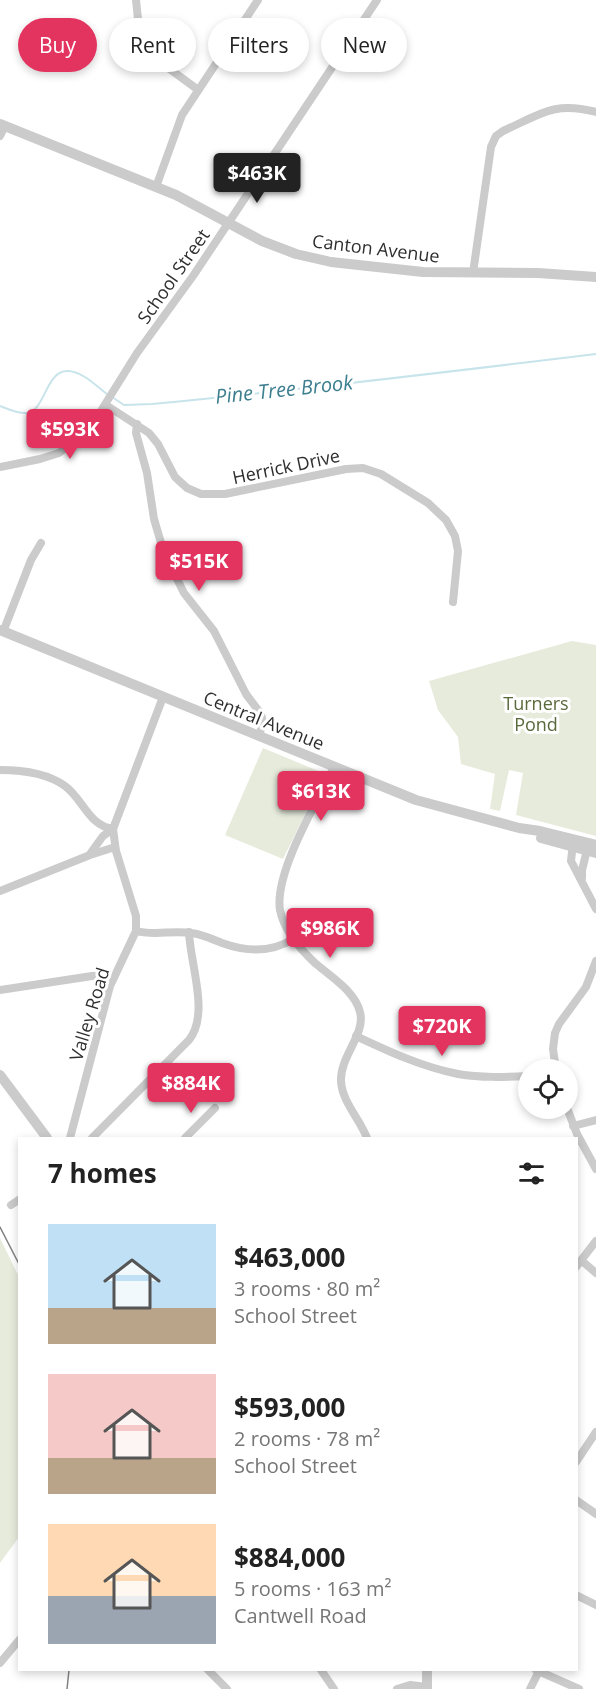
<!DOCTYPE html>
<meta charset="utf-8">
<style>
:root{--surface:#fff;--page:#f2f2f2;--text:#222;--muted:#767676;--accent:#e3335f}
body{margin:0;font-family:"Open Sans",sans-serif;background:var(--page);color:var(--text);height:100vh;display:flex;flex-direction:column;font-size:22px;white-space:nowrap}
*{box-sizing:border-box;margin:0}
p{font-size:20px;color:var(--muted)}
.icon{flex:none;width:33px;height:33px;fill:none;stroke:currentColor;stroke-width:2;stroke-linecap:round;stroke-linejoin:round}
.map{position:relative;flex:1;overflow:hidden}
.side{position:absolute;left:18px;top:1137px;width:560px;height:534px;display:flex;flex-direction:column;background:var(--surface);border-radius:0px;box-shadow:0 3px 9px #0003}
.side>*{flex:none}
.banner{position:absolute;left:18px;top:18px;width:561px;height:54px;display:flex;gap:12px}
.fabs{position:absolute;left:518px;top:1059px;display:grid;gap:12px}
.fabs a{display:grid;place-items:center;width:60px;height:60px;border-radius:50%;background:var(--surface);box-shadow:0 3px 9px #0003;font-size:30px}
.price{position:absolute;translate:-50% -51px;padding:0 14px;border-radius:6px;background:var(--accent);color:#fff;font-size:20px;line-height:39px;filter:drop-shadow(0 2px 3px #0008)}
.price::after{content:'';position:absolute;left:50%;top:36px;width:18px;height:14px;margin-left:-9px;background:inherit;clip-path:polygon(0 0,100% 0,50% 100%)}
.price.selected{background:#222;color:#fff}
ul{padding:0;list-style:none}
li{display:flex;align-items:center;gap:18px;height:150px;padding:0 30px}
li span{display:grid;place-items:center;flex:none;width:168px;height:120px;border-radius:0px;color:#555}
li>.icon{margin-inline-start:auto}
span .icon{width:72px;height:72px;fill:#fffc;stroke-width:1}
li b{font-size:26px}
h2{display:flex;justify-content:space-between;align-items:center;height:72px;padding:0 30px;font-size:26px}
.tag{padding:0 21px;border-radius:27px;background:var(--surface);box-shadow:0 3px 9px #0003;font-size:21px;line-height:54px}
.tag.selected{background:var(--accent);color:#fff}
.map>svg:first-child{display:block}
.green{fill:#e7ebdc}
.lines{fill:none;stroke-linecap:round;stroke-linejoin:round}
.stream{stroke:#c8e4eb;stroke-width:2}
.minor{stroke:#cbcbcb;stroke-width:8}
.tertiary{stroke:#cbcbcb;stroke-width:10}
.tram{stroke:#838383;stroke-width:1.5}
.labels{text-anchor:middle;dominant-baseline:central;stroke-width:6;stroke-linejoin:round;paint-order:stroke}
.street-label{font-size:18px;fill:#2e2e2e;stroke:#fff}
.park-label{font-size:18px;fill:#59693c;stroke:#fff}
.water-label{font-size:20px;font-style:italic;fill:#3d7e8f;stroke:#fff}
</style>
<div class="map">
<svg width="596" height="1689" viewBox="0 0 596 1689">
<rect width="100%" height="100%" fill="#fff"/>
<g class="green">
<polygon points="572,641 596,645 596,836 516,815 523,773 509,770 500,811 490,809 495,774 461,764 458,737 438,710 429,681"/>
<polygon points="263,748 323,773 315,794 283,859 225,835"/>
<polygon points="0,1238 19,1277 19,1537 0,1563"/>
</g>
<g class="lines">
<g class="stream">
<path d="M112,397l12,8 28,-1c148,-14 296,-32 444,-50"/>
<path d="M0,406c8,3 18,8 27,7 23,-4 17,-60 58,-36 8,5 15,12 22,17"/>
</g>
<g class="minor">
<polyline points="136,0 140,38 145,51 197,89"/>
<polyline points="0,136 5,126"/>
<polyline points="156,187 182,115 258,0"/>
<path d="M473,273l18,-126 5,-11 7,-5c38,-17 51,-30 93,-19"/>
<polyline points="106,405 149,433 158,444 175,477 187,488 201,494 225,494 346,469 363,468 381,474 428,503 446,520 455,536 458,551 453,602"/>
<polyline points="137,424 136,433 147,473 154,519 164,553 184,593 214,631 246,694 261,714 263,722 259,736"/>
<polyline points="0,467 40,459 59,453 74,441 99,414 137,353 193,276 377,0"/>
<polyline points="3,632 31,560 41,543"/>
<path d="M334,767c-17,35 -60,106 -54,143 4,21 20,39 35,53 15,13 40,28 45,49 6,22 -20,44 -19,69 1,21 19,38 26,57"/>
<path d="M0,770c21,0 47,3 65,16 18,13 24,40 48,43"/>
<polyline points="573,843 571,861 596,909"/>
<polyline points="90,854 103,836 113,829"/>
<polyline points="582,878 582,870 588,846"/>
<polyline points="0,891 90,855 115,847"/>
<path d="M136,931c18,5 37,-1 55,2 11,1 21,6 31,10 25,9 49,10 71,-4"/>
<polyline points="0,990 92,976 99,976 112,981"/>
<path d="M356,1036c32,15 66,31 102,38 23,4 47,3 70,2"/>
<polyline points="556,1070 553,1049 555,1033 559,1024 586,987 596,961"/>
<polyline points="567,1108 577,1134 596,1169"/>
<polyline points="573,1126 596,1120"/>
<polyline points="70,1138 110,986 136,931 136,916 116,851 113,829 163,697"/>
<path d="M92,1138l97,-98c21,-26 1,-76 0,-108"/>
<polyline points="185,1138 215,1108"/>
<polyline points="11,1205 20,1199"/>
<polyline points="582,1261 596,1273"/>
<polyline points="576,1267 596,1241"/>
<polyline points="576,1462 596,1432"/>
<polyline points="576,1500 596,1514"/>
<polyline points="576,1595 596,1605"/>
<polyline points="0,1663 20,1639"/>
<polyline points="208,1670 227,1689"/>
<polyline points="321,1670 334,1689"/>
<polyline points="536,1670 579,1689"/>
<polyline points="397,1689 410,1685 427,1687"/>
<polyline points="530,1689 539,1671"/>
</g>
<g class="tertiary">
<polyline points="0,124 176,195 262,241 296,254 331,262 423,272 538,273 596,277"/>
<polyline points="0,630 416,800 519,828 540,831 596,845"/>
<polyline points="541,838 596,853"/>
<polyline points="0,1075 47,1138"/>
<polyline points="427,1689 427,1670"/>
</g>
<g class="tram">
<polyline points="0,1227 20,1266"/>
<polyline points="67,1689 69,1670"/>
</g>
</g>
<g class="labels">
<g class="street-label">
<text transform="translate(376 248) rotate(7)">Canton Avenue</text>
<text transform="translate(173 276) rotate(-55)">School Street</text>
<text transform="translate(286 466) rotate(-12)">Herrick Drive</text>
<text transform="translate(264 720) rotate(22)">Central Avenue</text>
<text transform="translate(89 1014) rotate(-73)">Valley Road</text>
</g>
<g class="park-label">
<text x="536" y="703">Turners<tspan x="536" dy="21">Pond</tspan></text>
</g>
<g class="water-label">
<text transform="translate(284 389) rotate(-6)">Pine Tree Brook</text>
</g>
</g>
</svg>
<div class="fabs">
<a><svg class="icon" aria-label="locate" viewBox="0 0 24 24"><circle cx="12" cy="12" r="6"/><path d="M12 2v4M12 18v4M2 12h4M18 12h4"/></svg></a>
</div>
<b class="price selected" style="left:257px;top:204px">$463K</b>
<b class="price" style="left:70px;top:460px">$593K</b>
<b class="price" style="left:199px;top:592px">$515K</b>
<b class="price" style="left:321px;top:822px">$613K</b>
<b class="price" style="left:330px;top:959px">$986K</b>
<b class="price" style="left:442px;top:1057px">$720K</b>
<b class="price" style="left:191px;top:1114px">$884K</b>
<div class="banner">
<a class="tag selected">Buy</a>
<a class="tag">Rent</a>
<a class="tag">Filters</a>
<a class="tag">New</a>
</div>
<section class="side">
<h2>7 homes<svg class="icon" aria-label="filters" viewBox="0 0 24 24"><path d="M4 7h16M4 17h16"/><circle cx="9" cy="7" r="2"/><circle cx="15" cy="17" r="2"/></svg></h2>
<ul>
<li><span style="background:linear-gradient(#bfe0f5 70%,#b9a48a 0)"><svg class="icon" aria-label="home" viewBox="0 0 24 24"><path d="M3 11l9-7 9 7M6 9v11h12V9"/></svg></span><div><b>$463,000</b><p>3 rooms · 80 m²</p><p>School Street</p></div></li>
<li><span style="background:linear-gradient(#f6c9c9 70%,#b9a48a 0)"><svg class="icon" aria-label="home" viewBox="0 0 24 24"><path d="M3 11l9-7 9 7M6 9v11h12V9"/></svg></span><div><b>$593,000</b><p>2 rooms · 78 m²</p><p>School Street</p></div></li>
<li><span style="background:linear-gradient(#ffd9b3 60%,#9aa5b1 0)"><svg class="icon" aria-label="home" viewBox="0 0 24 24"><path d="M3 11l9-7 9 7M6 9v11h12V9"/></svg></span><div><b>$884,000</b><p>5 rooms · 163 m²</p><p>Cantwell Road</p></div></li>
</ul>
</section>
</div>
